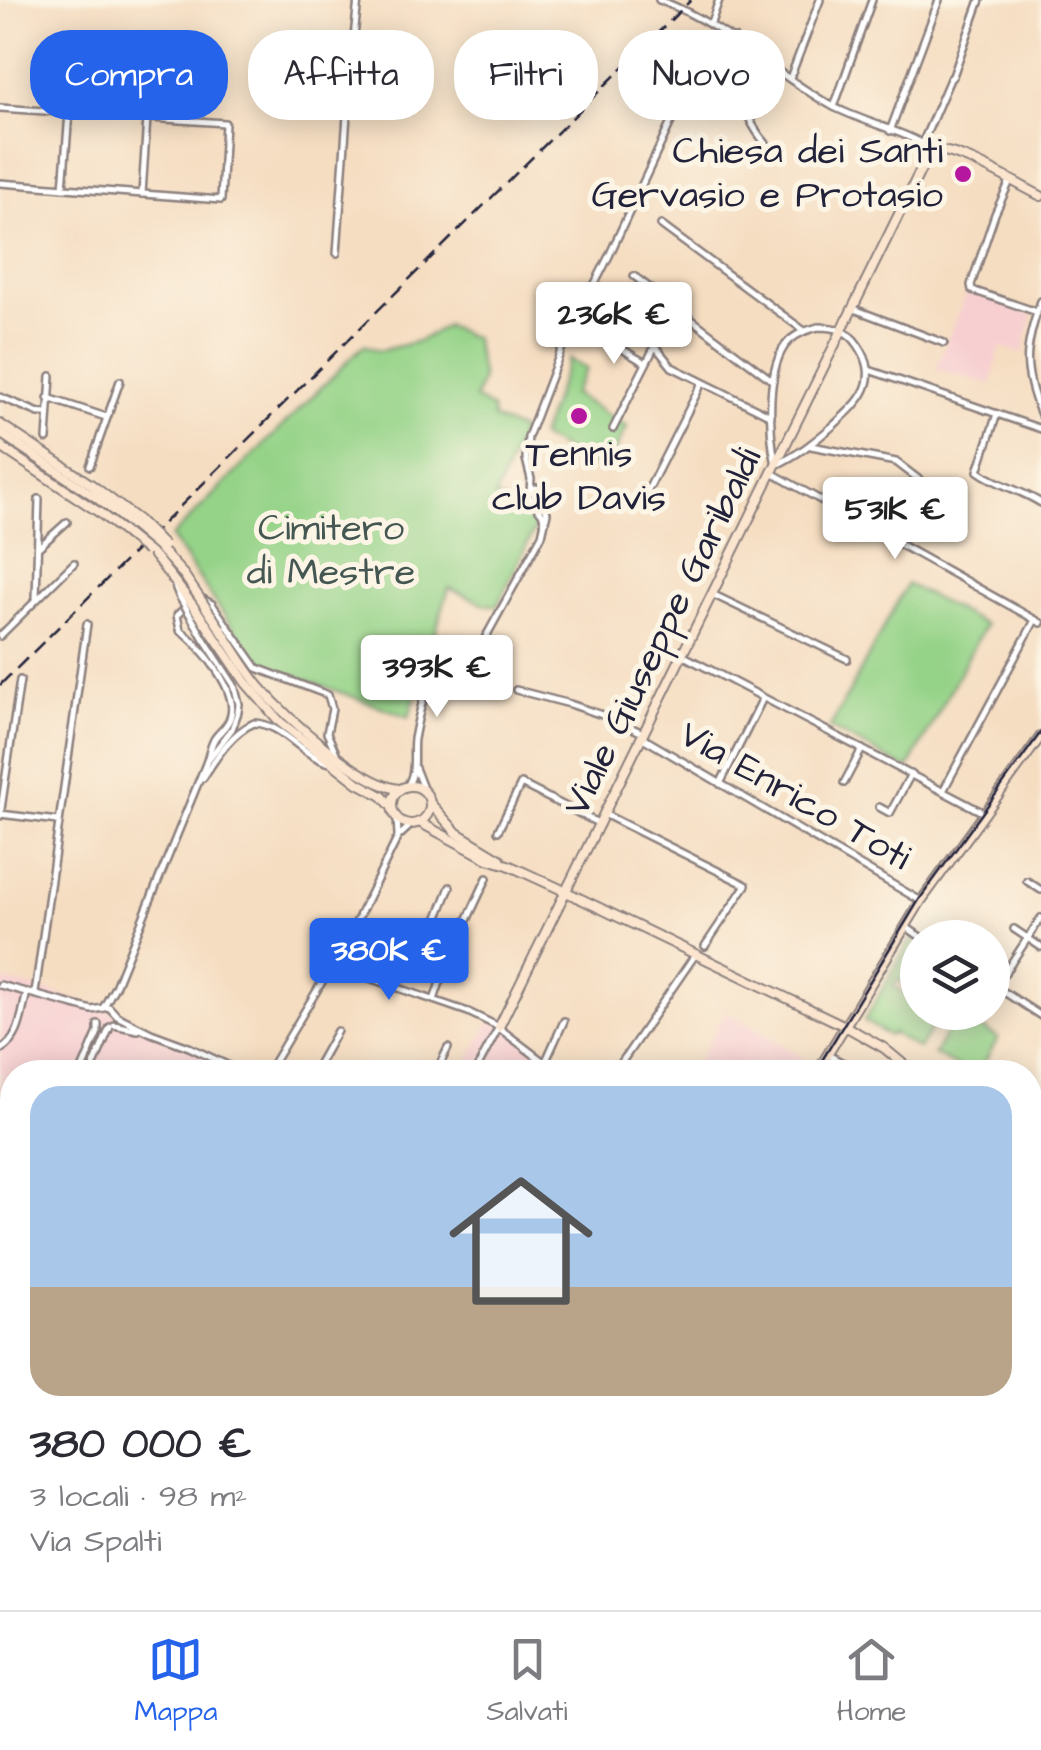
<!DOCTYPE html>
<html lang="it">
<meta charset="utf-8">
<style>
:root{--surface:#fff;--page:#f2f2f3;--text:#2b2b33;--muted:#7c7c81;--line:#e1e1e2;--accent:#2563eb}
body{margin:0;font-family:"Architects Daughter",sans-serif;background:var(--page);color:var(--text);height:100vh;display:flex;flex-direction:column;font-size:38px;white-space:nowrap}
*{box-sizing:border-box;margin:0}
p{font-size:32px;color:var(--muted)}
.icon{flex:none;width:55px;height:55px;fill:none;stroke:currentColor;stroke-width:2;stroke-linecap:round;stroke-linejoin:round}
.map{position:relative;flex:1;overflow:hidden}
.sheet{position:absolute;left:0px;top:1060px;width:1042px;height:550px;display:flex;flex-direction:column;background:var(--surface);border-radius:40px 40px 0 0;box-shadow:0 5px 25px #0003}
.sheet>*{flex:none}
.banner{position:absolute;left:30px;top:30px;width:982px;height:90px;display:flex;gap:20px}
.buttons{position:absolute;left:900px;top:920px;display:grid;gap:20px}
.buttons a{display:grid;place-items:center;width:110px;height:110px;border-radius:50%;background:var(--surface);box-shadow:0 5px 25px #0003;font-size:50px}
.price{position:absolute;translate:-50% -85px;padding:0 22px;border-radius:10px;background:#fff;color:#222;font-size:32px;line-height:65px;filter:drop-shadow(0 2px 5px #0008)}
.price::after{content:'';position:absolute;left:50%;top:60px;width:30px;height:22px;margin-left:-15px;background:inherit;clip-path:polygon(0 0,100% 0,50% 100%)}
.price.on{background:var(--accent);color:#fff}
ul{padding:0;list-style:none}
li{display:grid;align-content:center;gap:20px;height:530px;padding:0 30px}
li+li{border-top:2px solid var(--line)}
li span{display:grid;place-items:center;height:310px;border-radius:30px;color:#555}
li>.icon{margin-inline-start:auto}
span .icon{width:180px;height:180px;fill:#fffc;stroke-width:1}
li b{font-size:42px}
.chip{padding:0 35px;border-radius:40px;background:var(--surface);box-shadow:0 5px 25px #0003;font-size:35px;line-height:90px}
.chip.on{background:var(--accent);color:#fff}
.menu{display:flex;justify-content:space-around;align-items:center;height:140px;border-top:2px solid var(--line);background:var(--surface);font-size:28px;color:var(--muted)}
.menu a{display:grid;justify-items:center;gap:5px}
.menu .on{color:var(--accent)}
.map>svg:first-child{display:block}
.built{fill:#f7cfd1}
.green{fill:#95d388;stroke:#5c7a62;stroke-width:2.5}
.lines{fill:none;stroke-linecap:round;stroke-linejoin:round}
.street-casing{stroke:#8c807e;stroke-width:10}
.secondary-casing{stroke:#8c807e;stroke-width:12}
.street{stroke:#fff;stroke-width:5}
.secondary{stroke:#fbe5cf;stroke-width:8}
.tram{stroke:#22223b;stroke-width:2.5}
.rail{stroke:#22223b;stroke-width:2.5;stroke-dasharray:15 8;stroke-linecap:butt}
.street-bridge-casing{stroke:#8c807e;stroke-width:10;stroke-linecap:butt}
.secondary-bridge-casing{stroke:#8c807e;stroke-width:12;stroke-linecap:butt}
.street-bridge{stroke:#fff;stroke-width:5}
.secondary-bridge{stroke:#fbe5cf;stroke-width:8}
.poi-dot{fill:#b5179e;stroke:#fcf5e5;stroke-width:4}
.labels{text-anchor:middle;dominant-baseline:central;stroke-width:10;stroke-linejoin:round;paint-order:stroke}
.poi-label{font-size:38px;fill:#22223b;stroke:#fcf5e5;text-anchor:end}
.park-label{font-size:38px;fill:#445752;stroke:#fcf5e5}
.street-label{font-size:38px;fill:#22223b;stroke:#fcf5e5}
</style>
<div class="map">
<svg width="1041" height="1610" viewBox="0 0 1041 1610">
<rect width="100%" height="100%" fill="#fcf5e5"/>
<filter id="ink" filterUnits="userSpaceOnUse"><feTurbulence type="fractalNoise" baseFrequency=".01" numOctaves="2"/><feDisplacementMap in="SourceGraphic" scale="20" xChannelSelector="R" yChannelSelector="G"/><feConvolveMatrix kernelMatrix="1 2 1 2 8 2 1 2 1" color-interpolation-filters="sRGB"/></filter>
<filter id="wash" filterUnits="userSpaceOnUse"><feTurbulence type="fractalNoise" baseFrequency=".0048" numOctaves="4" result="noise"/><feDisplacementMap in="SourceGraphic" scale="40" xChannelSelector="R" yChannelSelector="G"/><feGaussianBlur stdDeviation="2.25" result="paint"/><feColorMatrix in="noise" values="0 0 0 0 0 0 0 0 0 0 0 0 0 0 0 0 0 1.4 0 .05"/><feComposite in="paint" operator="in"/></filter>
<g filter="url(#wash)">
<rect width="100%" height="100%" fill="#f5ddc1"/>
<g class="built">
<polygon points="967,291 1033,315 1026,337 1024,353 1000,347 991,384 936,369"/>
<polygon points="0,980 51,992 126,1016 246,1072 12,1072 12,1598 550,1598 545,1610 0,1610"/>
<polygon points="726,1011 807,1060 802,1072 691,1072"/>
<polygon points="494,1015 519,1030 568,1072 462,1072"/>
</g>
<g class="green">
<polygon points="446,326 474,338 482,379 475,399 492,409 493,419 522,431 495,497 532,515 536,526 497,606 485,604 449,588 409,717 256,662 171,537 364,345 380,351 419,341"/>
<polygon points="569,359 586,369 573,394 627,427 605,471 540,437"/>
<polygon points="907,584 985,625 908,769 830,728"/>
<polygon points="912,938 917,941 917,961 904,984 897,980 893,986 917,1001 918,1012 940,1014 919,1049 892,1033 889,1036 864,1021"/>
<polygon points="953,1013 958,1013 998,1038 979,1072 967,1072 934,1054 953,1021 948,1018"/>
</g>
</g>
<g filter="url(#ink)">
<g class="lines">
<defs>
<g id="street">
<path d="M659,0c68,25 112,72 173,106 32,17 71,24 101,44"/>
<polyline points="711,23 719,0"/>
<path d="M734,41c4,43 7,84 43,113"/>
<polyline points="790,78 820,0"/>
<polyline points="834,107 872,0"/>
<polyline points="0,108 225,123 221,200 0,183"/>
<polyline points="745,111 777,69"/>
<polyline points="890,131 939,0"/>
<polyline points="922,144 950,79 953,76 980,0"/>
<polyline points="1010,181 995,214 971,285 972,290 1037,312"/>
<polyline points="63,188 69,113"/>
<polyline points="142,194 147,118"/>
<polyline points="661,225 803,330"/>
<polyline points="337,253 350,74 358,0"/>
<polyline points="634,276 773,381"/>
<path d="M1041,301c-17,47 -19,67 0,114"/>
<polyline points="854,309 944,343"/>
<path d="M818,327c18,0 30,3 40,18 25,36 1,57 -24,80 -19,16 -36,30 -58,40 -7,-31 -11,-100 13,-124 8,-8 19,-11 29,-14z"/>
<path d="M599,335c17,8 30,20 47,28"/>
<polyline points="869,370 1041,429"/>
<polyline points="0,397 39,413 48,413"/>
<polyline points="48,398 106,417"/>
<path d="M997,414l-19,57c19,14 43,19 63,32"/>
<polyline points="613,429 655,346 672,367 771,416"/>
<polyline points="47,439 51,376"/>
<polyline points="811,446 896,462 947,501 958,513"/>
<polyline points="90,466 120,381"/>
<polyline points="772,473 1041,623"/>
<circle cx="536" cy="495" r="7"/>
<polyline points="530,491 531,479 526,459 528,437 562,348 609,256 671,122 689,95 734,38"/>
<polyline points="533,502 543,515 544,522"/>
<polyline points="641,504 702,383"/>
<polyline points="39,547 67,522"/>
<polyline points="712,594 847,659"/>
<polyline points="36,598 39,499"/>
<polyline points="201,598 212,604 257,668 328,695 332,709 327,733 336,753"/>
<path d="M187,606l-10,9 3,15c21,15 60,62 50,88 -3,9 -10,13 -15,20 -4,6 -6,16 -8,23"/>
<polyline points="0,636 74,563"/>
<polyline points="682,655 984,813"/>
<path d="M437,667c9,-8 21,0 32,-3"/>
<polyline points="435,669 459,671 467,669 472,662 542,535 547,513 543,497"/>
<polyline points="516,690 570,704 605,716 643,733"/>
<polyline points="641,737 921,901"/>
<polyline points="415,768 424,791"/>
<path d="M203,778c13,-20 28,-45 51,-55 30,1 47,33 76,40"/>
<polyline points="844,783 862,749"/>
<polyline points="720,784 763,698"/>
<path d="M407,786c10,-14 5,-31 7,-47 4,-22 11,-50 21,-70"/>
<polyline points="943,791 1035,620"/>
<polyline points="879,807 890,813 911,774"/>
<polyline points="0,814 58,821"/>
<polyline points="604,814 746,885 705,946"/>
<polyline points="0,816 20,680"/>
<polyline points="397,818 398,835"/>
<polyline points="498,831 521,784 600,824"/>
<polyline points="1027,881 1041,890"/>
<polyline points="450,887 428,942 452,954"/>
<polyline points="905,926 922,938"/>
<polyline points="1014,929 1041,947"/>
<polyline points="339,964 346,970 468,1012 495,1025 557,1072"/>
<polyline points="992,984 1041,1016"/>
<polyline points="0,985 92,1010 109,1007 117,1016 151,1033 189,1047 242,1072"/>
<polyline points="996,986 1041,918"/>
<polyline points="35,993 87,624"/>
<polyline points="434,1000 446,965 487,878"/>
<polyline points="103,1008 115,987 207,761 232,729 238,712 239,704 234,685 204,639"/>
<polyline points="114,1025 138,1030"/>
<path d="M0,1050c21,-12 21,-35 27,-58"/>
<polyline points="828,1055 860,1072"/>
<polyline points="545,1063 564,1021"/>
<polyline points="81,1072 98,1032 98,1024"/>
<polyline points="91,1072 110,1027"/>
<polyline points="268,1072 325,977 338,963 339,957 398,837 412,824"/>
<polyline points="314,1072 337,1031"/>
<polyline points="436,1072 448,1048"/>
<polyline points="475,1072 499,1027"/>
<polyline points="615,1072 695,955"/>
<polyline points="0,1105 12,1110"/>
<polyline points="1030,1127 1041,1115"/>
<polyline points="1033,1245 1041,1230"/>
<polyline points="0,1310 7,1288 12,1289"/>
<polyline points="0,1357 12,1361"/>
<polyline points="1030,1529 1041,1543"/>
<polyline points="896,1598 912,1610"/>
<polyline points="220,1610 223,1598"/>
<polyline points="262,1610 265,1598"/>
<polyline points="367,1610 372,1598"/>
<polyline points="646,1610 654,1598"/>
<polyline points="785,1610 796,1598"/>
<polyline points="936,1610 950,1598"/>
</g>
<g id="secondary">
<polyline points="0,424 92,485 138,520"/>
<polyline points="0,433 97,498 133,526"/>
<polyline points="148,546 155,557"/>
<path d="M220,628c13,20 25,41 40,59 26,30 101,98 139,102"/>
<polyline points="212,633 246,683 280,722 358,783 382,796 392,807"/>
<circle cx="411" cy="805" r="19"/>
<polyline points="430,803 457,833 500,859"/>
<polyline points="419,822 488,859 508,865 556,887 845,1026 884,1048 913,1072"/>
<path d="M499,1027l430,-874 4,-3c29,0 80,32 108,46"/>
<polyline points="817,1072 921,901 1041,736"/>
<polyline points="1030,1251 1041,1255"/>
<polyline points="1030,1339 1036,1362 1035,1373"/>
<polyline points="1037,1371 1034,1380 1041,1385"/>
<polyline points="412,1598 433,1610"/>
<polyline points="426,1598 447,1610"/>
<polyline points="486,1598 509,1610 516,1598"/>
<polyline points="763,1598 776,1610"/>
</g>
</defs>
<use href="#street" class="street-casing"/>
<use href="#secondary" class="secondary-casing"/>
<use href="#street" class="street"/>
<use href="#secondary" class="secondary"/>
<g class="tram">
<polyline points="815,1072 919,900 1041,732"/>
<polyline points="416,1598 437,1610"/>
<polyline points="760,1598 774,1610"/>
<polyline points="264,1610 267,1598"/>
<polyline points="505,1610 512,1598"/>
</g>
<polyline class="rail" points="0,685 691,0"/>
<defs>
<polyline id="street-bridge" points="175,586 179,596 204,639"/>
<g id="secondary-bridge">
<polyline points="4,449 100,513 147,551"/>
<polyline points="138,520 164,546"/>
<polyline points="133,526 160,549 184,575 220,628"/>
<path d="M155,557c20,25 40,49 57,76"/>
</g>
</defs>
<use href="#street-bridge" class="street-bridge-casing"/>
<use href="#secondary-bridge" class="secondary-bridge-casing"/>
<use href="#street-bridge" class="street-bridge"/>
<use href="#secondary-bridge" class="secondary-bridge"/>
</g>
</g>
<g class="poi-dot">
<circle cx="963" cy="174" r="10"/>
<circle cx="579" cy="416" r="10"/>
</g>
<g class="labels">
<g class="poi-label">
<text x="943" y="152">Chiesa dei Santi<tspan x="943" dy="44">Gervasio e Protasio</tspan></text>
<text x="579" y="455" text-anchor="middle">Tennis<tspan x="579" dy="44">club Davis</tspan></text>
</g>
<g class="park-label">
<text x="331" y="529">Cimitero<tspan x="331" dy="44">di Mestre</tspan></text>
</g>
<g class="street-label">
<text transform="translate(663 632) rotate(-64)">Viale Giuseppe Garibaldi</text>
<text transform="translate(795 796) rotate(30)">Via Enrico Toti</text>
</g>
</g>
</svg>
<div class="buttons">
<a><svg class="icon" aria-label="layers" viewBox="0 0 24 24"><path d="M12 4l9 5-9 5-9-5zM3 14l9 5 9-5"/></svg></a>
</div>
<b class="price" style="left:614px;top:367px">236K €</b>
<b class="price" style="left:895px;top:562px">531K €</b>
<b class="price" style="left:437px;top:720px">393K €</b>
<b class="price on" style="left:389px;top:1003px">380K €</b>
<div class="banner">
<a class="chip on">Compra</a>
<a class="chip">Affitta</a>
<a class="chip">Filtri</a>
<a class="chip">Nuovo</a>
</div>
<section class="sheet">
<ul>
<li><span style="background:linear-gradient(#a9c7e8 65%,#b9a48a 0)"><svg class="icon" aria-label="home" viewBox="0 0 24 24"><path d="M3 11l9-7 9 7M6 9v11h12V9"/></svg></span><div><b>380 000 €</b><p>3 locali · 98 m²</p><p>Via Spalti</p></div></li>
</ul>
</section>
</div>
<nav class="menu">
<a class="on"><svg class="icon" aria-label="map" viewBox="0 0 24 24"><path d="M3 6l6-2 6 2 6-2v14l-6 2-6-2-6 2zM9 4v14M15 6v14"/></svg>Mappa</a>
<a><svg class="icon" aria-label="saved" viewBox="0 0 24 24"><path d="M7 4h10v16l-5-4-5 4z"/></svg>Salvati</a>
<a><svg class="icon" aria-label="home" viewBox="0 0 24 24"><path d="M3 11l9-7 9 7M6 9v11h12V9"/></svg>Home</a>
</nav>
